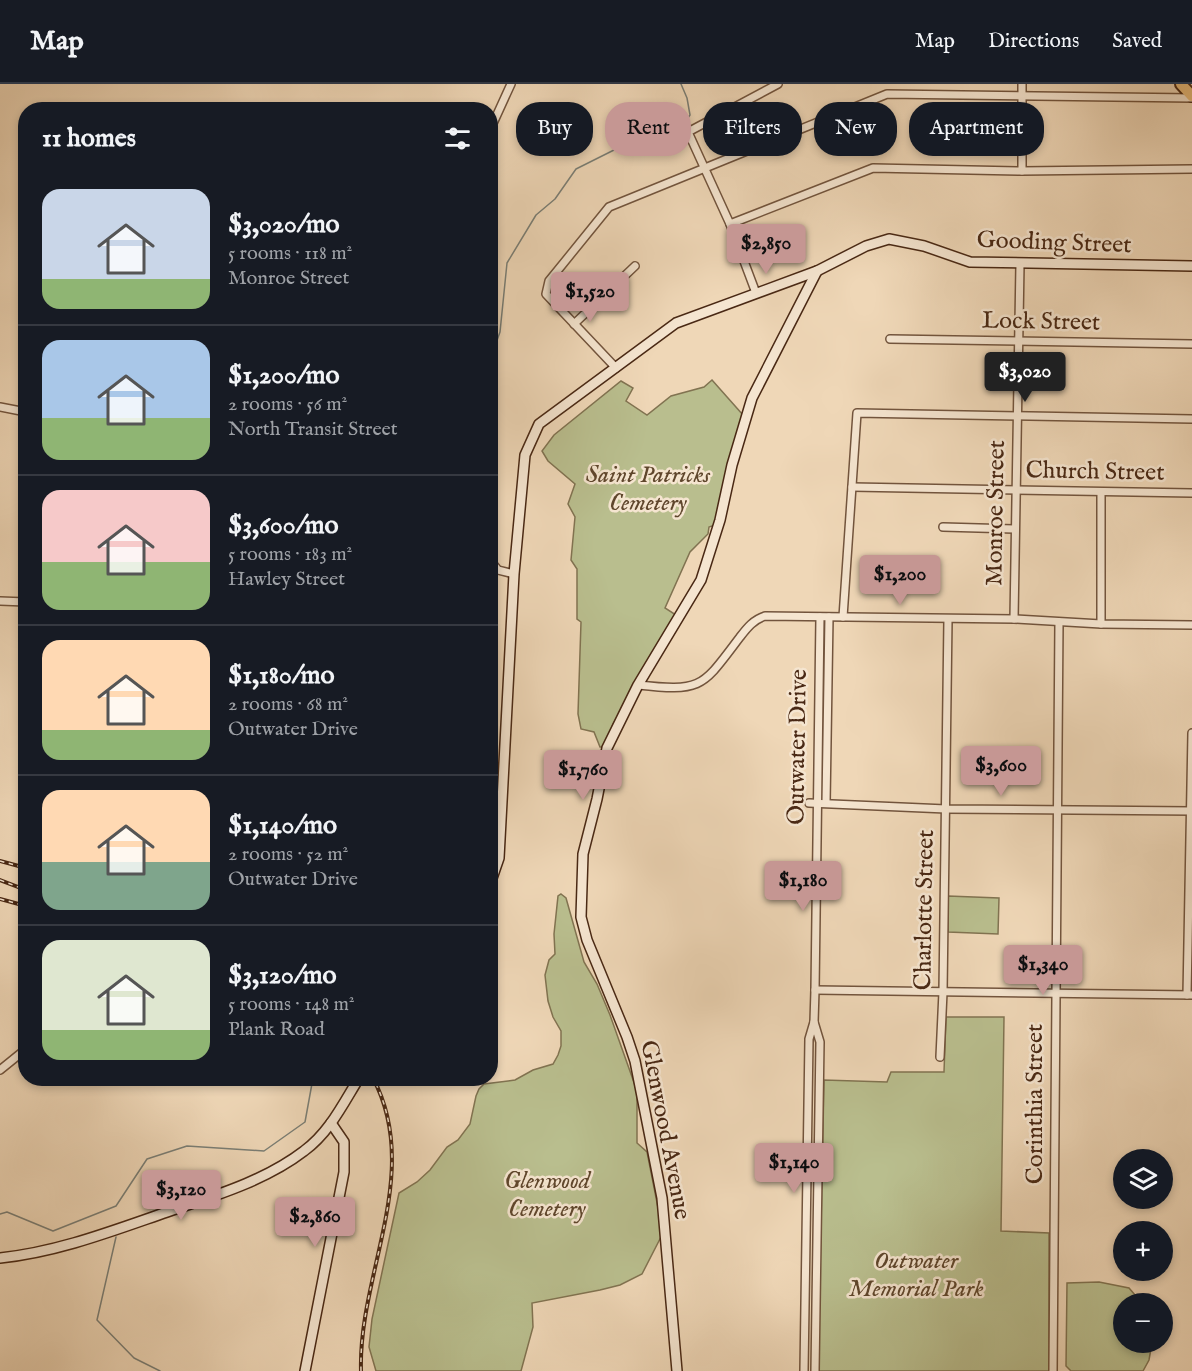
<!DOCTYPE html>
<meta charset="utf-8">
<style>
:root{--surface:#171b24;--page:#20242c;--text:#f1f3f6;--muted:#9ea1a6;--line:#363941;--accent:#c59692}
body{margin:0;font-family:"IM FELL English",serif;background:var(--page);color:var(--text);height:100vh;display:flex;flex-direction:column;font-size:22px;white-space:nowrap}
*{box-sizing:border-box;margin:0}
p{font-size:20px;color:var(--muted)}
.icon{flex:none;width:33px;height:33px;fill:none;stroke:currentColor;stroke-width:2;stroke-linecap:round;stroke-linejoin:round}
.map{position:relative;flex:1;overflow:hidden}
.drawer{position:absolute;left:18px;top:18px;width:480px;height:984px;display:flex;flex-direction:column;background:var(--surface);border-radius:24px;box-shadow:0 3px 9px #0003}
.drawer>*{flex:none}
.guide{position:absolute;left:516px;top:18px;width:570px;height:54px;display:flex;gap:12px}
.fabs{position:absolute;left:1113px;top:1065px;display:grid;gap:12px}
.fabs a{display:grid;place-items:center;width:60px;height:60px;border-radius:50%;background:var(--surface);box-shadow:0 3px 9px #0003;font-size:30px}
.price{position:absolute;translate:-50% -51px;padding:0 14px;border-radius:6px;background:var(--accent);color:#111;font-size:20px;line-height:39px;filter:drop-shadow(0 2px 3px #0008)}
.price::after{content:'';position:absolute;left:50%;top:36px;width:18px;height:14px;margin-left:-9px;background:inherit;clip-path:polygon(0 0,100% 0,50% 100%)}
.price.active{background:#222;color:#fff}
ul{padding:0;list-style:none}
li{display:flex;align-items:center;gap:18px;height:150px;padding:0 24px}
li+li{border-top:2px solid var(--line)}
li span{display:grid;place-items:center;flex:none;width:168px;height:120px;border-radius:18px;color:#555}
li>.icon{margin-inline-start:auto}
span .icon{width:72px;height:72px;fill:#fffc;stroke-width:1}
li b{font-size:26px}
h2{display:flex;justify-content:space-between;align-items:center;height:72px;padding:0 24px;font-size:26px}
.chip{padding:0 21px;border-radius:24px;background:var(--surface);box-shadow:0 3px 9px #0003;font-size:21px;line-height:54px}
.chip.active{background:var(--accent);color:#111}
header{display:flex;align-items:center;gap:36px;box-sizing:border-box;height:84px;padding:0 30px;background:var(--surface);border-bottom:2px solid var(--line)}
header strong{font-size:28px}
nav{display:flex;gap:33px;margin-inline-start:auto;font-size:21px}
.map>svg:first-child{display:block}
.green{fill:#b9be8e;stroke:#817351;stroke-width:1.5}
.lines{fill:none;stroke-linecap:round;stroke-linejoin:round}
.stream{stroke:#7a7e75;stroke-width:1.5}
.street-casing{stroke:#72543d;stroke-width:10}
.secondary-casing{stroke:#492814;stroke-width:12}
.primary-casing{stroke:#492814;stroke-width:14}
.street{stroke:#f5e5d0;stroke-width:7}
.secondary{stroke:#f5e5d0;stroke-width:9}
.primary{stroke:#e8bc7c;stroke-width:10}
.rail-casing{stroke:#492814;stroke-width:4}
.rail{stroke:#f5e5d0;stroke-width:1.5;stroke-dasharray:4.5;stroke-linecap:butt}
.labels{text-anchor:middle;dominant-baseline:central;stroke-width:5;stroke-linejoin:round;paint-order:stroke}
.street-label{font-size:24px;fill:#492814;stroke:#f5e5d0}
.park-label{font-size:24px;font-style:italic;fill:#5f462c;stroke:#f5e5d0}
</style>
<header>
<strong>Map</strong>
<nav><a>Map</a><a>Directions</a><a>Saved</a></nav>
</header>
<div class="map">
<svg width="1192" height="1287" viewBox="0 0 1192 1287">
<rect width="100%" height="100%" fill="#efd7b7"/>
<filter id="stains"><feTurbulence type="fractalNoise" baseFrequency=".00333" numOctaves="4"/><feColorMatrix values="0 0 0 0 .2 0 0 0 0 .09 0 0 0 0 .02 0 0 0 .5 -.17"/></filter>
<radialGradient id="worn" r=".72"><stop offset=".6" stop-color="#630" stop-opacity="0"/><stop offset="1" stop-color="#630" stop-opacity=".3"/></radialGradient>
<g class="green">
<polygon points="712,296 743,331 715,441 709,443 708,450 690,468 665,524 676,531 613,640 605,663 600,663 594,648 581,645 578,630 581,538 577,535 577,485 571,476 575,433 568,420 575,400 548,377 542,367 554,351 621,297 633,304 626,317 647,331 671,312 704,303"/>
<polygon points="561,810 566,814 584,878 597,900 610,931 637,1007 637,1059 647,1068 663,1149 642,1190 620,1201 600,1206 532,1219 533,1243 521,1287 376,1287 369,1263 372,1235 399,1109 417,1098 430,1086 447,1063 458,1056 470,1040 476,1012 479,1005 484,1000 515,996 533,986 553,980 558,971 561,962 561,947 553,933 548,917 545,891 549,876 555,870 554,850 558,812"/>
<polygon points="948,812 999,814 998,850 948,848"/>
<polygon points="946,933 1004,933 1001,1147 1049,1149 1049,1287 818,1287 824,996 887,998 891,988 944,988"/>
<polygon points="1099,1198 1129,1204 1141,1218 1142,1219 1124,1220 1124,1258 1152,1259 1149,1276 1143,1287 1071,1287 1066,1282 1067,1199"/>
</g>
<g class="lines">
<g class="stream">
<polyline points="490,276 500,248 507,179 536,131 555,115 576,85 616,65 662,49 681,44 690,31 687,14 681,0"/>
<polyline points="0,1130 7,1128 53,1147 116,1122 147,1075 187,1062 264,1067 305,1038 313,994"/>
<polyline points="116,1153 97,1236 134,1274 160,1287"/>
</g>
<defs>
<g id="street">
<polyline points="1022,0 1022,87"/>
<polyline points="490,46 511,0"/>
<polyline points="730,140 873,84 1022,87 1192,85"/>
<polyline points="756,209 730,140 688,48 778,0"/>
<polyline points="574,240 635,182"/>
<polyline points="890,255 1192,260"/>
<polyline points="616,284 546,210 549,197 609,123 887,10 1192,14"/>
<polyline points="0,323 26,328"/>
<polyline points="852,403 1192,409"/>
<polyline points="943,443 1014,445"/>
<polyline points="490,476 498,486 514,490"/>
<polyline points="0,517 26,518"/>
<polyline points="843,533 857,329 1192,335"/>
<polyline points="1014,535 1020,180"/>
<polyline points="1101,540 1101,408"/>
<path d="M638,601c65,7 64,2 102,-48 7,-9 13,-17 25,-21l249,3 87,5 91,1"/>
<polyline points="809,719 946,725 1192,727"/>
<polyline points="826,719 829,533"/>
<polyline points="815,906 1192,911"/>
<polyline points="1187,911 1192,649"/>
<polyline points="814,938 820,958 815,1287"/>
<polyline points="940,973 943,908 948,535"/>
<polyline points="0,986 26,965"/>
<polyline points="804,1287 809,955 814,938 815,906 820,533"/>
<polyline points="1053,1287 1059,538"/>
</g>
<g id="secondary">
<polyline points="490,800 499,774 514,490 525,371 539,340 676,239 817,187 866,162 889,155 924,162 970,178 1192,182"/>
<path d="M0,1174c58,-6 112,-27 167,-46 47,-16 98,-31 137,-61 25,-18 39,-47 55,-73"/>
<polyline points="305,1287 344,1088 344,1058 331,1039"/>
<polyline points="677,1287 662,1114 635,977 627,953 587,856 581,833 583,770 597,715 607,664 638,601 701,496 720,436 732,381 752,314 817,187"/>
</g>
<polyline id="primary" points="1181,0 1192,12"/>
</defs>
<use href="#street" class="street-casing"/>
<use href="#secondary" class="secondary-casing"/>
<use href="#primary" class="primary-casing"/>
<use href="#street" class="street"/>
<use href="#secondary" class="secondary"/>
<use href="#primary" class="primary"/>
<defs>
<g id="rail">
<polyline points="0,777 26,784"/>
<polyline points="0,796 26,806"/>
<polyline points="0,815 26,822"/>
<path d="M361,1287c-3,-97 62,-198 12,-293"/>
</g>
</defs>
<use href="#rail" class="rail-casing"/>
<use href="#rail" class="rail"/>
</g>
<g class="labels">
<g class="street-label">
<text transform="translate(1054 159) rotate(2)">Gooding Street</text>
<text transform="translate(1041 238) rotate(1)">Lock Street</text>
<text transform="translate(1095 388) rotate(1)">Church Street</text>
<text transform="translate(996 429) rotate(-89)">Monroe Street</text>
<text transform="translate(798 663) rotate(-89)">Outwater Drive</text>
<text transform="translate(925 826) rotate(-89)">Charlotte Street</text>
<text transform="translate(1035 1020) rotate(-90)">Corinthia Street</text>
<text transform="translate(665 1046) rotate(79)">Glenwood Avenue</text>
</g>
<g class="park-label">
<text x="648" y="391">Saint Patricks<tspan x="648" dy="28">Cemetery</tspan></text>
<text x="547" y="1097">Glenwood<tspan x="547" dy="28">Cemetery</tspan></text>
<text x="916" y="1177">Outwater<tspan x="916" dy="28">Memorial Park</tspan></text>
</g>
</g>
<rect width="100%" height="100%" filter="url(#stains)"/>
<rect width="100%" height="100%" fill="url(#worn)"/>
</svg>
<div class="fabs">
<a><svg class="icon" aria-label="layers" viewBox="0 0 24 24"><path d="M12 4l9 5-9 5-9-5zM3 14l9 5 9-5"/></svg></a>
<a>+</a>
<a>−</a>
</div>
<b class="price" style="left:766px;top:191px">$2,850</b>
<b class="price" style="left:590px;top:239px">$1,520</b>
<b class="price active" style="left:1025px;top:319px">$3,020</b>
<b class="price" style="left:900px;top:522px">$1,200</b>
<b class="price" style="left:1001px;top:713px">$3,600</b>
<b class="price" style="left:583px;top:717px">$1,760</b>
<b class="price" style="left:803px;top:828px">$1,180</b>
<b class="price" style="left:1043px;top:912px">$1,340</b>
<b class="price" style="left:794px;top:1110px">$1,140</b>
<b class="price" style="left:181px;top:1137px">$3,120</b>
<b class="price" style="left:315px;top:1164px">$2,860</b>
<div class="guide">
<a class="chip">Buy</a>
<a class="chip active">Rent</a>
<a class="chip">Filters</a>
<a class="chip">New</a>
<a class="chip">Apartment</a>
</div>
<section class="drawer">
<h2>11 homes<svg class="icon" aria-label="filters" viewBox="0 0 24 24"><path d="M4 7h16M4 17h16"/><circle cx="9" cy="7" r="2"/><circle cx="15" cy="17" r="2"/></svg></h2>
<ul>
<li><span style="background:linear-gradient(#c9d6e8 75%,#8fb573 0)"><svg class="icon" aria-label="home" viewBox="0 0 24 24"><path d="M3 11l9-7 9 7M6 9v11h12V9"/></svg></span><div><b>$3,020/mo</b><p>5 rooms · 118 m²</p><p>Monroe Street</p></div></li>
<li><span style="background:linear-gradient(#a9c7e8 65%,#8fb573 0)"><svg class="icon" aria-label="home" viewBox="0 0 24 24"><path d="M3 11l9-7 9 7M6 9v11h12V9"/></svg></span><div><b>$1,200/mo</b><p>2 rooms · 56 m²</p><p>North Transit Street</p></div></li>
<li><span style="background:linear-gradient(#f6c9c9 60%,#8fb573 0)"><svg class="icon" aria-label="home" viewBox="0 0 24 24"><path d="M3 11l9-7 9 7M6 9v11h12V9"/></svg></span><div><b>$3,600/mo</b><p>5 rooms · 183 m²</p><p>Hawley Street</p></div></li>
<li><span style="background:linear-gradient(#ffd9b3 75%,#8fb573 0)"><svg class="icon" aria-label="home" viewBox="0 0 24 24"><path d="M3 11l9-7 9 7M6 9v11h12V9"/></svg></span><div><b>$1,180/mo</b><p>2 rooms · 68 m²</p><p>Outwater Drive</p></div></li>
<li><span style="background:linear-gradient(#ffd9b3 60%,#7fa58c 0)"><svg class="icon" aria-label="home" viewBox="0 0 24 24"><path d="M3 11l9-7 9 7M6 9v11h12V9"/></svg></span><div><b>$1,140/mo</b><p>2 rooms · 52 m²</p><p>Outwater Drive</p></div></li>
<li><span style="background:linear-gradient(#dfe7d0 75%,#8fb573 0)"><svg class="icon" aria-label="home" viewBox="0 0 24 24"><path d="M3 11l9-7 9 7M6 9v11h12V9"/></svg></span><div><b>$3,120/mo</b><p>5 rooms · 148 m²</p><p>Plank Road</p></div></li>
</ul>
</section>
</div>
